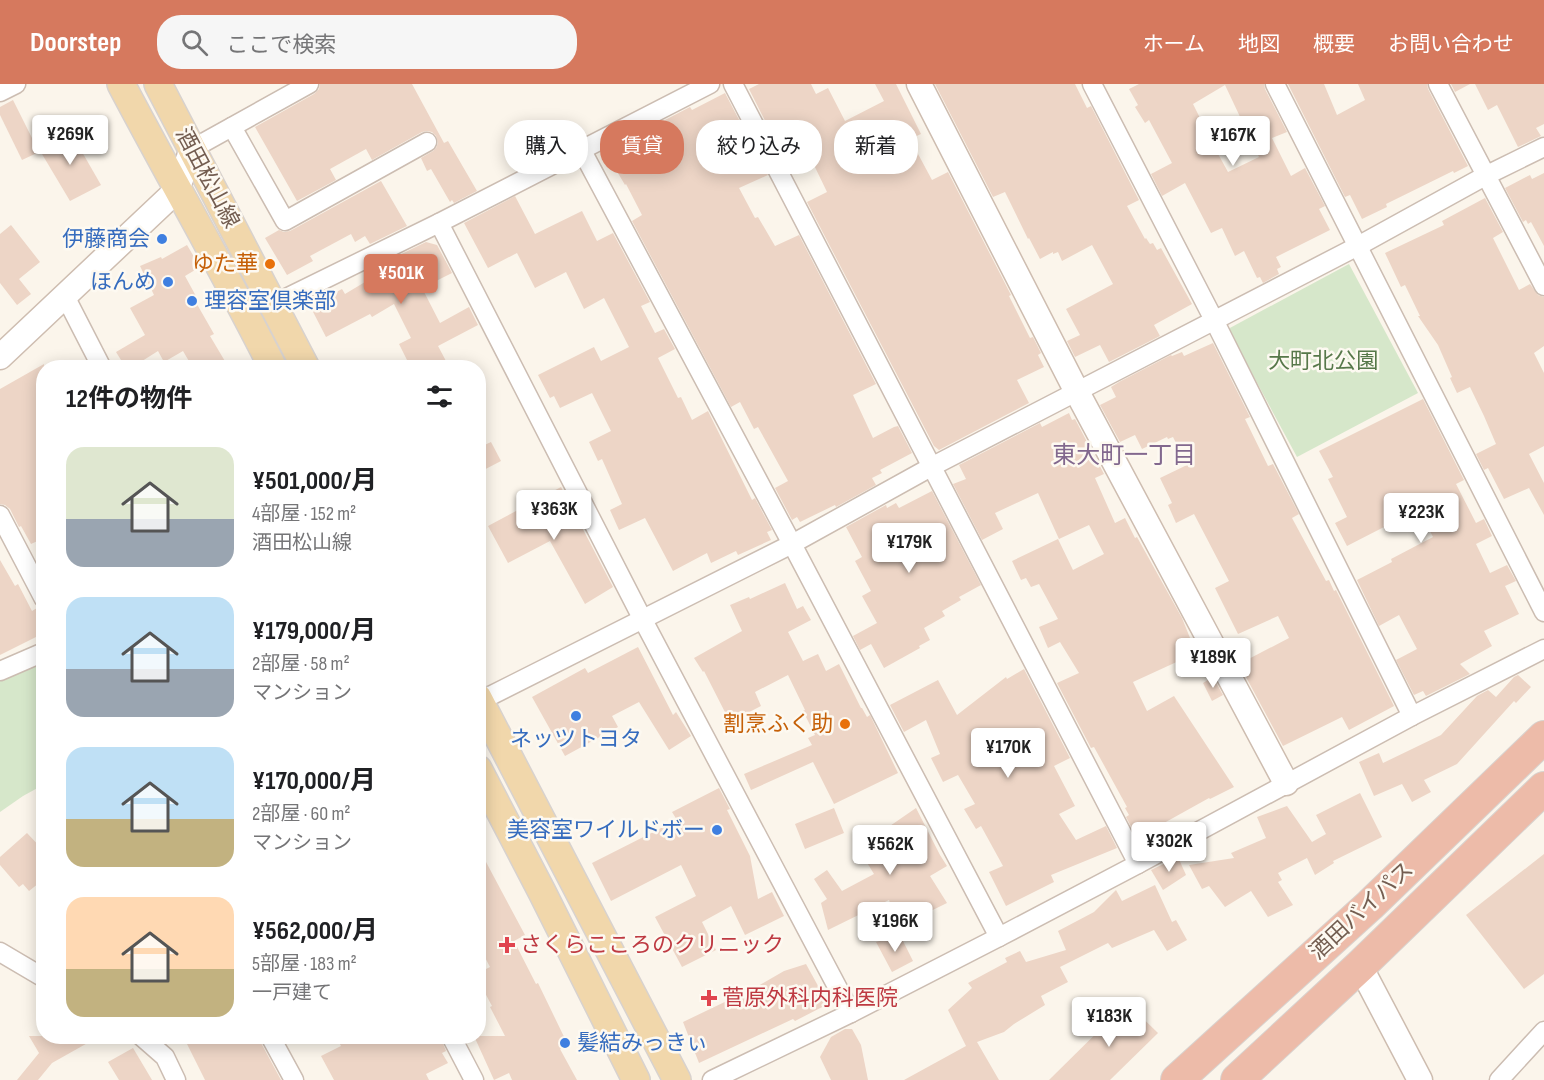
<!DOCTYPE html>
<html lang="ja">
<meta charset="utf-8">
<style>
:root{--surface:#fff;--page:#f6f6f6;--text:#202124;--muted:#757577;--accent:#d6795e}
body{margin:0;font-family:"Sofia Sans Condensed","Noto Sans JP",sans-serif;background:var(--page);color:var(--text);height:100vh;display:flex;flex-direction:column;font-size:22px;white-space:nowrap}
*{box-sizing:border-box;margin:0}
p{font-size:20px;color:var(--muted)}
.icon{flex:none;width:33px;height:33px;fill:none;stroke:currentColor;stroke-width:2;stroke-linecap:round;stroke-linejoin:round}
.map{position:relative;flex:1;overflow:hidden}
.drawer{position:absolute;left:36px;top:276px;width:450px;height:684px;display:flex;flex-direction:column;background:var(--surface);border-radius:24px;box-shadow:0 3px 15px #0003}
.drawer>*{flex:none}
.top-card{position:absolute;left:504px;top:36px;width:570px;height:54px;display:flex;gap:12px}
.price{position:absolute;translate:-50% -51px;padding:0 14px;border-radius:6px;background:#fff;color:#222;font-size:20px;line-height:39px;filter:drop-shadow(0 2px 3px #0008)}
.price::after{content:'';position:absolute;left:50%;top:36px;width:18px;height:14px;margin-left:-9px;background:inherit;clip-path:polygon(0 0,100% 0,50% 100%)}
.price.active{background:var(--accent);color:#fff}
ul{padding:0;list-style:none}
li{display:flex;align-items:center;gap:18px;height:150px;padding:0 30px}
li span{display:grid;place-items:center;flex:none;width:168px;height:120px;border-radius:18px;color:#555}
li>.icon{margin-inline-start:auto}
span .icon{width:72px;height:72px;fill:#fffc;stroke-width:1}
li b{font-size:26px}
h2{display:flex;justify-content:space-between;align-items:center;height:72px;padding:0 30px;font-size:26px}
.pill{padding:0 21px;border-radius:24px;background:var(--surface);box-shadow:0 3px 15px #0003;font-size:21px;line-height:54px}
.pill.active{background:var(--accent);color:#fff}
header{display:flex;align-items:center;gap:36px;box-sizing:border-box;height:84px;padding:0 30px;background:var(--accent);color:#fff}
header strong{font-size:28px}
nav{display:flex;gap:33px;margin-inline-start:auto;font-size:21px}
.search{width:420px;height:54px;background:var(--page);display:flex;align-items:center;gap:15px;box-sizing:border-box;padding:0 21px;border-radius:24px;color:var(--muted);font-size:22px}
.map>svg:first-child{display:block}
.green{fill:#d6e7ca}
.building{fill:#edd5c6;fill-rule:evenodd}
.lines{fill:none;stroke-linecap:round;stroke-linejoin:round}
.street-casing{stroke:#ccbdb2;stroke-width:21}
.secondary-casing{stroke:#cebdb0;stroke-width:27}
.primary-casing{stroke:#d8d2ce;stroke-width:30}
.highway-casing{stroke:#d8d2ce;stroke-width:34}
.street{stroke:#fff;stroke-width:18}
.secondary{stroke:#fff;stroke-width:24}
.primary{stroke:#f1d7ab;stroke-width:27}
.highway{stroke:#edbba9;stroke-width:32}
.shop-dot{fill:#3f7fe0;stroke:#fdf9f1;stroke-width:2}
.food-dot{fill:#e8710a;stroke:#fdf9f1;stroke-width:2}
.health-dot{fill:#e0444e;stroke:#fdf9f1;stroke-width:2}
.labels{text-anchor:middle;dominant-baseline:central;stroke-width:5;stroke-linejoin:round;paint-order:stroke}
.street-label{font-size:22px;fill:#735d50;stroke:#fdf9f1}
.shop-label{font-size:22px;fill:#366cbe;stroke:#fdf9f1;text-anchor:end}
.food-label{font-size:22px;fill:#c56008;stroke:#fdf9f1;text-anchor:end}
.park-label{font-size:22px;fill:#57784a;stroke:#fdf9f1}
.health-label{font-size:22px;fill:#be3a42;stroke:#fdf9f1;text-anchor:start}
.neighbourhood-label{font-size:24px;fill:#82688e;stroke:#fdf9f1}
</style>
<header>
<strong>Doorstep</strong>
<div class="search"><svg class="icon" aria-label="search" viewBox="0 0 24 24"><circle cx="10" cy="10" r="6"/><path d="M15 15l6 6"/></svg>ここで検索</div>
<nav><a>ホーム</a><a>地図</a><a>概要</a><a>お問い合わせ</a></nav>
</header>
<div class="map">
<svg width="1544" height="996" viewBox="0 0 1544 996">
<rect width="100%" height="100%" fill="#fbf5eb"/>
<g class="green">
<polygon points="1349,180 1418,309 1297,373 1228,245"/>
<polygon points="37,576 43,590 43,701 23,712 0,728 0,594"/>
</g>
<g class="building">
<polygon points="320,0 412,0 444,59 448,57 477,107 454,119 452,116 450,118 431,85 427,87 421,74 433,67 436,64 438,59 436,52 432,48 427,47 422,48 372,76 366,65 330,85 336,96 297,117 255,43 314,10 319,5"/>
<polygon points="759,0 811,0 816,10 828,4 845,37 884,17 875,0 896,0 921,50 910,55 932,96 948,88 1011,211 1009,212 1030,254 1033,253 1041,269 1038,271 1044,283 1017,296 1029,319 939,366 934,362 807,118 827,108 812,77 807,79 806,76 789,84 749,5"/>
<polygon points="935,0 1075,0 1087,24 1091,22 1139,116 1127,122 1145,155 1146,154 1150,160 1153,159 1157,166 1161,164 1192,220 1154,241 1160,252 1109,278 1100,261 1075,273 1067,257 1080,251 1066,225 1113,200 1092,161 1062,177 1058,168 1053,170 1053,168 1040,175 1029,154 1028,155 1005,108 993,113"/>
<path d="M1139,0h125l1,5 22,43 -15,6 19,38 14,-8 20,38 -6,3 11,21 -54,27 5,10 -4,2 2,5 -16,9 -3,-6 -3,1 -13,-27 -9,5 -13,-28 -11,5 -26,-50 -23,13 -11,-22 21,-11 -23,-43 -4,3 -10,-16 3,-2 -9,-16zM1225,1l34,72 -31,15 -27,-49 1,-1 -9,-18z"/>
<polygon points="1288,0 1324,0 1337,31 1365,16 1358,0 1427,0 1428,5 1468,82 1454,89 1453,87 1386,120 1387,123 1362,135 1350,111 1345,113"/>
<polygon points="1451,0 1470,0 1455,8"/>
<polygon points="1475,0 1544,0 1544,40 1536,44 1541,52 1518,63 1497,21 1488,26"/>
<polygon points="725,9 768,91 739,104 755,134 758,133 775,162 799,151 876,300 853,311 873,354 894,343 898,342 912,369 880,386 882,389 872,394 876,401 836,423 835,421 800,438 797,433 792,436 775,404 788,397 758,343 754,345 740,318 731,323 632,137 642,131 626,100 625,101 605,67 628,55 630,58 667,40 665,36 690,23 692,26"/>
<polygon points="13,16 39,68 22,76 0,31 0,23"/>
<polygon points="70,47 101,101 70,117 39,65"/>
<polygon points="1544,89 1544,162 1531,138 1528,140 1526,136 1523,138 1505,104 1530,91 1532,95"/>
<polygon points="381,97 407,142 370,160 365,152 355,158 351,150 310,172 313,177 287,191 265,154 279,146 284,148 290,147"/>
<polygon points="515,112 535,150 582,127 597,157 613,149 650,218 641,222 655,249 664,245 675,265 658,274 678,314 681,313 692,336 708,327 752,416 755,414 772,446 767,448 771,456 738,471 736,467 711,479 707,469 673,487 645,434 619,446 610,426 622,420 602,375 598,377 589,358 611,347 592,309 560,324 554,312 550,314 538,291 594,263 601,277 629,263 604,214 584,225 566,188 535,204 517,169 488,184 464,139"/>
<polygon points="1485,114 1503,148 1493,154 1519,206 1530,200 1538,211 1544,213 1544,262 1534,269 1544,289 1544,362 1529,370 1544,399 1544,431 1529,404 1504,415 1488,384 1484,386 1476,370 1496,360 1484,332 1470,303 1457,309 1450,294 1452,293 1438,261 1418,232 1420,232 1405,201 1401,203 1385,169 1444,141 1442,137"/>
<polygon points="11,141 40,178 19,195 31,210 17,221 0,199 0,150"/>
<polygon points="426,158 437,161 452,189 422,204 440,239 469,223 478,241 438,262 446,277 434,284 411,284 399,260 411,254 394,220 372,233 370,230 326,253 310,222 342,205 345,210 385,186 381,180"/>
<polygon points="187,161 200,183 185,192 197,214 194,215 214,250 210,252 229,284 193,284 183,267 164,278 158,267 131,284 126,284 116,268 145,251 130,224 154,211 140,182 161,173 162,175"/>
<polygon points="1213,259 1250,333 1245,335 1268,382 1273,380 1299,430 1292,434 1326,497 1329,496 1334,507 1336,506 1394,622 1349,646 1342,633 1283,662 1239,580 1289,554 1278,532 1238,550 1215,504 1229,497 1194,430 1176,439 1168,421 1172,419 1160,394 1187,381 1173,353 1168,355 1167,353 1142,365 1135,351 1120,358 1100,321 1116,313 1111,303 1119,298 1171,271 1172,272 1182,268 1184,272"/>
<polygon points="44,280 44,454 31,460 21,442 19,443 10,425 5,421 0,420 0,305"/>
<polygon points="1423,315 1464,396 1456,400 1476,439 1484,435 1492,452 1476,460 1490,489 1507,481 1516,497 1505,502 1519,530 1484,547 1492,562 1460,580 1470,590 1426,612 1423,607 1414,611 1396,576 1417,565 1399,531 1379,542 1357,496 1392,478 1391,475 1433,453 1419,425 1347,462 1335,439 1347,433 1328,395 1333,393 1319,367"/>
<polygon points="1069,329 1072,336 1075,335 1104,390 1095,394 1115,439 1125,434 1135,454 1137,453 1182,534 1194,564 1194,570 1133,598 1147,627 1174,612 1234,703 1210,715 1209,714 1137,754 1126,733 1129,731 1125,724 1127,723 1094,663 1091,664 1057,599 1079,589 1060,558 1048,564 1039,543 1058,535 1039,500 1031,503 1026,494 1021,496 1012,477 1058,455 1073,486 1104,470 1089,441 1059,455 1038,409 995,429 1003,445 982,456 953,400 966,395 959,381 1040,339 1042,343"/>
<polygon points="491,358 501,377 478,389 478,364"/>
<polygon points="561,403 613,503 585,520 550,457 508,479 488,442"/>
<polygon points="932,407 981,501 959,513 961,516 942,527 945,532 924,544 930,556 919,562 920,564 884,584 871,560 860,566 853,552 877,539 862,512 871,507 855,477 862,473 846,443 886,421 887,424 896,419 899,424"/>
<polygon points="0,476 15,502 18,500 32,527 37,524 44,526 44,549 0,571"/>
<polygon points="785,499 797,525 803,522 811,536 788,548 803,577 818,570 826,587 839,580 861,624 862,624 867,633 870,631 898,689 834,720 813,678 751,706 744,690 812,661 808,654 815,651 803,627 805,626 788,591 755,608 761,622 730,638 704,587 703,588 694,574 742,547 730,521 749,513 750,515"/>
<polygon points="638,563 673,631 676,628 691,652 669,666 639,618 612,632 618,643 565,672 532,613 585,584 588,589"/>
<polygon points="1024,585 1070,674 1054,682 1075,722 1059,730 1076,756 1106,742 1117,764 1051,791 1054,798 1006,822 989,788 1003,782 981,742 976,745 964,725 975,720 958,691 943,698 931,674 940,670 926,636 904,648 890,621 938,596 957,631 1006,593 1007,595"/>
<polygon points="1518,591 1531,603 1516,619 1514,617 1457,680 1424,696 1431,708 1412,718 1402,700 1374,712 1359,678 1379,669 1383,679 1441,651 1477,612 1488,606 1496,613 1514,593"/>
<polygon points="1213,593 1223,611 1212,617 1203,599"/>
<polygon points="719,704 730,725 727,726 750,772 758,815 772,808 784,832 745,851 731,822 702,838 716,866 682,883 655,833 696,812 681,781 611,817 592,779 677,736 672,728"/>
<polygon points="1360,709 1382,753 1333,777 1334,779 1315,791 1307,774 1278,789 1282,796 1278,798 1293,821 1268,833 1251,807 1225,823 1209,802 1202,805 1189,781 1234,774 1231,769 1266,754 1257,733 1287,722 1312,758 1326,750 1316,731"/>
<polygon points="834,724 844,749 805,765 795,740"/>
<polygon points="916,724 940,771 947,782 930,792 947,819 898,843 889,816 828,846 821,819 827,815 814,795 827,786 842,807 874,790 858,764"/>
<polygon points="27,749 44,767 44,795 29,807 23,800 19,803 0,781 0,773"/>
<polygon points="478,763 525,851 514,857 536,900 538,899 568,961 560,965 577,996 512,996 509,989 494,996 474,952 505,952 490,923 492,922 478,896 478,889 490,883 478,860"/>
<polygon points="1544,770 1544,890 1524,905 1466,831"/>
<polygon points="1178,773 1186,791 1163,806 1151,786"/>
<polygon points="1155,801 1172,838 1176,836 1187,856 1167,867 1154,846 1112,864 1108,859 1060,883 1068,898 1041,912 1045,921 1014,940 1004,948 977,958 999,996 904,996 966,962 948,926 972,904 968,899 1007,878 1005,874 1020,867 1026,878 1066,866 1058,847 1094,828 1116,806 1122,817"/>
<polygon points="900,851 913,877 892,888 876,858"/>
<polygon points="806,880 828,920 795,937 793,935 699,979 683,938 758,902 784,887"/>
<polygon points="1127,919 1158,949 1110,996 1049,996"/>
<polygon points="845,945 852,945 861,961 868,996 831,996 820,973 831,953"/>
<polygon points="29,952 100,952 52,979 38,996 17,996 39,969"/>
<polygon points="183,952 259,952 260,957 281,996 205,996"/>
<polygon points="336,952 440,952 446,967 442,969 448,979 426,990 429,996 334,996 321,972 341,962"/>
<polygon points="133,964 152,996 119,996 108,978"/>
</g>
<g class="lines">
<defs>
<g id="street">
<polyline points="733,0 1138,780"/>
<polyline points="1092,0 1214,236 1412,632"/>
<polyline points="1275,0 1544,528"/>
<polyline points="1438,0 1544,202"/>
<polyline points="0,8 16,0"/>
<polyline points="232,43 285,137 427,58"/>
<polyline points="192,65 309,0"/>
<polyline points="581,65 792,460 999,853"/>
<polyline points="439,139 643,536 851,929"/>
<polyline points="65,212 102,284"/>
<polyline points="274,220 439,139 710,0"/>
<polyline points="0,431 44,515"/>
<polyline points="0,587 44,568"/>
<polyline points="478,618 792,460 931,383 1358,162 1485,92 1544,63"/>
<polyline points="0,868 44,894"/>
<polyline points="141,952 165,973 176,996"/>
<polyline points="270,952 294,996"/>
<polyline points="451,952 474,996"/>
<polyline points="712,996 851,929 999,853 1138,780 1412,632 1544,565"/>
<polyline points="1499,996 1544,947"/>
</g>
<g id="secondary">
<polyline points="919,0 1077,308 1286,699"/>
<polyline points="0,273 177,106 192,65"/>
<polyline points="1360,882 1420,996"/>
</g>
<g id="primary">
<path d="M121,0c50,95 104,188 152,284"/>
<polyline points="158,0 306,284"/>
<polyline points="478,614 677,996"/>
<polyline points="478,685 542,808 636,996"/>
</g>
<g id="highway">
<polyline points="1177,996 1370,821 1544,653"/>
<polyline points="1237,996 1360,882 1544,704"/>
</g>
</defs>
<use href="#street" class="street-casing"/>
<use href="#secondary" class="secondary-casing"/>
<use href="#primary" class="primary-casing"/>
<use href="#highway" class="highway-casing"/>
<use href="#street" class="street"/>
<use href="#secondary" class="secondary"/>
<use href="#primary" class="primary"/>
<use href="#highway" class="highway"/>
</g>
<g class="shop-dot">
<circle cx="162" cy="155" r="6"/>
<circle cx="168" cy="198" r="6"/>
<circle cx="192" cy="217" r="6"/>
<circle cx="576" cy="632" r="6"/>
<circle cx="717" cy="746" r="6"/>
<circle cx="565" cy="959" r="6"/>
</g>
<g class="food-dot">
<circle cx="270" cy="180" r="6"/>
<circle cx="845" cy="640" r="6"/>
</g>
<g class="health-dot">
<path d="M504 852h6v6h6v6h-6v6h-6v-6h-6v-6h6z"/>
<path d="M706 905h6v6h6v6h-6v6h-6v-6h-6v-6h6z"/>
</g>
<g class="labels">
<g class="street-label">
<text transform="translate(207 94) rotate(62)">酒田松山線</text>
<text transform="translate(1362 827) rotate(-43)">酒田バイパス</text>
</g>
<g class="shop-label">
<text x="150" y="155">伊藤商会</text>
<text x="156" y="198">ほんめ</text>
<text x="204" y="217" text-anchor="start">理容室倶楽部</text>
<text x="576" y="655" text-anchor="middle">ネッツトヨタ</text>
<text x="705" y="746">美容室ワイルドボー</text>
<text x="577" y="959" text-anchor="start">髪結みっきぃ</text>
</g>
<g class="food-label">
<text x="258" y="180">ゆた華</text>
<text x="833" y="640">割烹ふく助</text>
</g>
<g class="park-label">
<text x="1323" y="277">大町北公園</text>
</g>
<g class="health-label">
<text x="520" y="861">さくらこころのクリニック</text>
<text x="722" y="914">菅原外科内科医院</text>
</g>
<g class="neighbourhood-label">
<text x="1124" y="371">東大町一丁目</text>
</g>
</g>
</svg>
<b class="price" style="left:70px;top:82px">¥269K</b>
<b class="price" style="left:1233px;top:83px">¥167K</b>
<b class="price active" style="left:401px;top:221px">¥501K</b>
<b class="price" style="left:554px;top:457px">¥363K</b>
<b class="price" style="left:1421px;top:460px">¥223K</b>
<b class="price" style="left:909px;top:490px">¥179K</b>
<b class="price" style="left:1213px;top:605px">¥189K</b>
<b class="price" style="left:1008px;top:695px">¥170K</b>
<b class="price" style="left:1169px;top:789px">¥302K</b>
<b class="price" style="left:890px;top:792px">¥562K</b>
<b class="price" style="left:895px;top:869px">¥196K</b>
<b class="price" style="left:1109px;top:964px">¥183K</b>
<div class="top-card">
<a class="pill">購入</a>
<a class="pill active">賃貸</a>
<a class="pill">絞り込み</a>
<a class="pill">新着</a>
</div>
<section class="drawer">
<h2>12件の物件<svg class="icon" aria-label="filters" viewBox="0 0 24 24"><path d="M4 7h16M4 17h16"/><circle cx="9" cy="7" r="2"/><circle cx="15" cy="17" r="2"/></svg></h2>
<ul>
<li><span style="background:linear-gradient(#dfe7d0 60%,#9aa5b1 0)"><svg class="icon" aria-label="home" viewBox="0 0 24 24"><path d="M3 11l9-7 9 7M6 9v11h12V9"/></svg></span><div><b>¥501,000/月</b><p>4部屋 · 152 m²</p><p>酒田松山線</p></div></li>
<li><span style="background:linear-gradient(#bfe0f5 60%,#9aa5b1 0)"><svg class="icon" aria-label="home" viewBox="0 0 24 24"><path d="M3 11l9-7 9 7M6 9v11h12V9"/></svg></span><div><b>¥179,000/月</b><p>2部屋 · 58 m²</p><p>マンション</p></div></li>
<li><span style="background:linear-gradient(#bfe0f5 60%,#c2b280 0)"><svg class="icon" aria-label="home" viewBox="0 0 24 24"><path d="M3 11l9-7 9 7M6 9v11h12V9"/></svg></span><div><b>¥170,000/月</b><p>2部屋 · 60 m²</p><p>マンション</p></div></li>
<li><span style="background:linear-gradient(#ffd9b3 60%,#c2b280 0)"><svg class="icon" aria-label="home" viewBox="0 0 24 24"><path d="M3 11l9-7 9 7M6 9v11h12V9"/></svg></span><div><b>¥562,000/月</b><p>5部屋 · 183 m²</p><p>一戸建て</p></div></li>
</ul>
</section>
</div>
